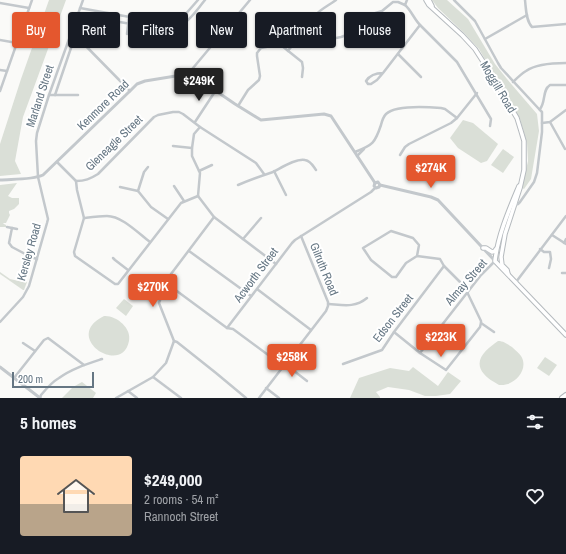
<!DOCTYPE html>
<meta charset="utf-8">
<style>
:root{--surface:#171b24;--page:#242831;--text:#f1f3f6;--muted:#9ea1a6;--accent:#e4572e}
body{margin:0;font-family:"Archivo Narrow",sans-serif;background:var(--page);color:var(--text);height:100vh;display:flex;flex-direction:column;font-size:15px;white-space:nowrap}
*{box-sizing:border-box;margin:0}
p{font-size:13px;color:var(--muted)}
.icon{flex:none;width:22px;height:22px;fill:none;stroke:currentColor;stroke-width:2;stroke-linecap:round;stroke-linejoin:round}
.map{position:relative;height:398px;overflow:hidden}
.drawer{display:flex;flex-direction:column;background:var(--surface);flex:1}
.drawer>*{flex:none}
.top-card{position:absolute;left:12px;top:12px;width:542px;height:36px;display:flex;gap:8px}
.scale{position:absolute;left:12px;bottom:10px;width:82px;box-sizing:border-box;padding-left:4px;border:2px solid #657683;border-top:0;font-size:11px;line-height:14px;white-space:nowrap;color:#657683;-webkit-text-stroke:3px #fff;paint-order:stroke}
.price{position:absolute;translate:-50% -34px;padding:0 9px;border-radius:4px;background:var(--accent);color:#fff;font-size:13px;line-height:26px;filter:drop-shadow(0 1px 2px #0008)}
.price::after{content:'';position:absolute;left:50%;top:24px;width:12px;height:9px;margin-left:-6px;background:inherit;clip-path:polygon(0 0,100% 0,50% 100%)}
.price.on{background:#222;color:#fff}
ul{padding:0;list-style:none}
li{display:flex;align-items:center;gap:12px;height:100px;padding:0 20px}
li span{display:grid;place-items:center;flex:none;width:112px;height:80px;border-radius:4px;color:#555}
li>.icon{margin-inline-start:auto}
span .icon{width:48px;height:48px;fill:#fffc;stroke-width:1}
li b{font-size:17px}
h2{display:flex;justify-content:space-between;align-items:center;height:48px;padding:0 20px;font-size:17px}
.tag{padding:0 14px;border-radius:4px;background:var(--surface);box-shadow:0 1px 3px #0004;font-size:14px;line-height:36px}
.tag.on{background:var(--accent);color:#fff}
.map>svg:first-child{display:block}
.green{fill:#dadfd7}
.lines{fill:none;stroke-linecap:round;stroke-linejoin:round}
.primary-casing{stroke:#b5babe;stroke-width:5.5}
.trunk-casing{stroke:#b4b9bd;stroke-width:6}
.minor{stroke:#c3c8cc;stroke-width:2.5}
.tertiary{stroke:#c3c8cc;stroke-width:3}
.primary{stroke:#fff;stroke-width:3.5}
.trunk{stroke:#fff;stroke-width:4}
.labels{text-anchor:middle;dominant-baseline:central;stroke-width:4;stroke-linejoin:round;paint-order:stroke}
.street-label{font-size:12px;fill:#657683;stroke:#fff}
</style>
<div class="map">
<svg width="566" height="398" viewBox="0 0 566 398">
<rect width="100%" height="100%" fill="#fafaf8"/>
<g class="green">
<polygon points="49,0 66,0 23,117 15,161 21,174 0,176 0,144 21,79"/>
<polygon points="432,0 447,0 468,19 495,64 507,79 537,114 539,131 531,179 524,189 522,188 528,161 527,143 520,119 479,49 463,32 438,8"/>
<polygon points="463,120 473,123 498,144 487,161 481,163 458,148 450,138"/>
<polygon points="503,149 514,157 503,173 491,165"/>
<polygon points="17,183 8,196 12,198 19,198 19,204 14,209 9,211 9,213 10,215 6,223 3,223 4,224 6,225 6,227 0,227 0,185"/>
<polygon points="0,272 10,279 23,282 26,280 27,282 24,290 23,290 0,274"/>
<polygon points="124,299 133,306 126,316 116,308"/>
<path d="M104,316c12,-1 28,12 25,25 -7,36 -68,-4 -25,-25z"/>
<path d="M498,341c6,0 9,3 14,6 3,3 7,6 9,9 7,11 -2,24 -13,28 -3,1 -6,1 -9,1 -5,-3 -12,-7 -15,-11 -12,-14 3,-25 14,-33z"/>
<polygon points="545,357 557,365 549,376 537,368"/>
<polygon points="413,367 438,386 448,372 461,381 450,394 436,396 425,396 409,390 388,387 376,392 380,397 380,398 350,398 359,378 390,368 409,371"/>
<polygon points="82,382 96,393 93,398 62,398 73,387"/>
</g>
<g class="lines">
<defs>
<g id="primary">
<polyline points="426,0 429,5 462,35 475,49 484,63 517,118 521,131 524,141 524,170 520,188 505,234 501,257 502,265 507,270 508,274"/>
<polyline points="429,0 432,6"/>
<path d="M519,186c-10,24 -21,49 -24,75l71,74"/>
<polyline points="483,248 486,248 492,252 495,251 496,249"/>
</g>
<polyline id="trunk" points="562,398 566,395"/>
</defs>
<use href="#primary" class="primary-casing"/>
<use href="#trunk" class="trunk-casing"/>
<g class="minor">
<polyline points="454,0 475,21 498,63 501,68 539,109 542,112 542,132 537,173 534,182 520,202 518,204 514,205"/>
<path d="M525,0c1,9 1,21 7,27l34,-3"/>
<polyline points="0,3 29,8"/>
<path d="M405,5c6,5 9,14 15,20l37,37 34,57 -1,7"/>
<polyline points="80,8 163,23 175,22 183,17 198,0"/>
<path d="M78,15l83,14c25,0 30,-12 44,-29"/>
<path d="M310,31c0,-18 14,-22 26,-31"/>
<polyline points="71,33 76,36 130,91"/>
<polyline points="127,34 129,18"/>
<polyline points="485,39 527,15"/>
<polyline points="0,40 17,43"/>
<path d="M288,51c6,-8 13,-18 24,-20l12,7 7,1 10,-2 3,-1 10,-11 12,-9 16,-5 11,-9h5l7,3 2,-5"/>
<polyline points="398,54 421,77"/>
<polyline points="0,70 7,71"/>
<path d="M383,73l-6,7 -6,4h-3l-2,-3c4,-6 11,-8 17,-8l37,-48"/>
<polyline points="188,74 250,0"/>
<path d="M513,82c4,-4 8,-8 13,-11 10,-7 28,-8 40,-8"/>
<polyline points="0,91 32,0"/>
<polyline points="49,95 78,95"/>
<polyline points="55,95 73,42 76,36"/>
<polyline points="238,106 248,90 259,80 260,76 257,56 257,53 261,48 276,45 282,46 302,62 303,68 302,77"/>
<path d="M540,109c6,-7 2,-19 10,-24h16"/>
<polyline points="195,122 216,90"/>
<polyline points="550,122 565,149"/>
<polyline points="542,123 550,122 566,110"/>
<polyline points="173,146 192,148"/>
<path d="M355,152c18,-7 20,-9 26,-27 1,-4 2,-8 5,-11 10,-9 43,-7 55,-6l4,1 12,9"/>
<polyline points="400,155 405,147 409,144 451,123 457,118 477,93"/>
<polyline points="357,156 364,149"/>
<path d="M57,162l19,19c9,0 14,-2 22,-7l56,-57 4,-2 15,-3h6l4,2 17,13 56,36 8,11"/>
<polyline points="148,167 144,172 138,191 151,207 168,219"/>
<polyline points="199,171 212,165"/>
<polyline points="274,171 286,195"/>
<polyline points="76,181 77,190 84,218 74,252 75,256 115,284 118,284 181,203 198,196"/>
<path d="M238,185c12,-5 23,-9 35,-13 8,-4 23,-14 32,-12 6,1 8,6 11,10"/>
<polyline points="174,186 184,201"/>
<polyline points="120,187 138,191"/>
<polyline points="198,196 214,217 276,264"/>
<polyline points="198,196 200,173 192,156 192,148 194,134 200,127"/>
<path d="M84,218c8,-1 15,-2 23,-2 15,0 31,17 43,26"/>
<polyline points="7,227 17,229"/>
<polyline points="12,228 9,243 12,247 31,257 37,259"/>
<polyline points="552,235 566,244"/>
<polyline points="243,239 261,218"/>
<polyline points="564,243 566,239"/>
<polyline points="540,249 544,252 550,252 551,259 549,268"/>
<polyline points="189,251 251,296"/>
<polyline points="417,256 419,245 413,238 391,231 363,248 371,260 392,277 396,277 406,263 417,256 440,259 444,266 467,289 468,294 481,321 481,323 494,332"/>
<polyline points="113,258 115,260 128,270"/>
<polyline points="562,273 566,273"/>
<polyline points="516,282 566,216"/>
<polyline points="166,283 227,328 233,329 283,366"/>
<polyline points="257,289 311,330"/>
<path d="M329,304c14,1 26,4 38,-6"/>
<polyline points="0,322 23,297 29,286 47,223 48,219 38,177 36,141 37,133 49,95 83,0"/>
<polyline points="227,328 292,243 295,240 371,192 375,188"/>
<polyline points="394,332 420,353 446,370 480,327 481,323"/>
<polyline points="174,341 177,342 216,373 246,398"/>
<polyline points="23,343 35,351"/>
<polyline points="420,353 481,275 495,261"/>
<polyline points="285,364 307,381"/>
<polyline points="343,364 382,350 394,332 444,266"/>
<polyline points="153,377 181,398"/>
<polyline points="14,378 44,340 48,338 84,365"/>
<polyline points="266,388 279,398"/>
<polyline points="128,391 137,398"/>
<path d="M40,398l1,-3c5,-6 11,-13 18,-17 12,-9 28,-14 43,-19"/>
<polyline points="116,398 153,377 166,363 174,341 159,303 168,278 214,217"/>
<polyline points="259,398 326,311 328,306 328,302 301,236"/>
</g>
<g class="tertiary">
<path d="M0,180c13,-1 32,0 43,-5l87,-84 7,-7 8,-3 43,-7 6,2 41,28 26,16 63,-6 7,2 44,67"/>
<polyline points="375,183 378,182 380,185 431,197 438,200 495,261"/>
<polyline points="375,183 374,186 376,188 379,187 380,185"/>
<polyline points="0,367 40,398"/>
</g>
<use href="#primary" class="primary"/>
<use href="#trunk" class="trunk"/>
</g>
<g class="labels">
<g class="street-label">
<text transform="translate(498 87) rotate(59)">Moggill Road</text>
<text transform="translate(40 96) rotate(-72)">Marland Street</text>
<text transform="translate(103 105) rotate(-44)">Kenmore Road</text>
<text transform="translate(114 143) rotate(-44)">Gleneagle Street</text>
<text transform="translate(29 252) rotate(-74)">Kersley Road</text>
<text transform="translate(324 269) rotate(68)">Gilruth Road</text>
<text transform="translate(256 275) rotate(-53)">Acworth Street</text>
<text transform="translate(466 282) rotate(-49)">Almay Street</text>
<text transform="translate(393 318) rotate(-52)">Edson Street</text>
</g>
</g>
</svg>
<div class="scale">200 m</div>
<b class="price on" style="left:199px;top:102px">$249K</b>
<b class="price" style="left:431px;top:189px">$274K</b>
<b class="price" style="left:153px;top:308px">$270K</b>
<b class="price" style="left:441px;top:358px">$223K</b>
<b class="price" style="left:292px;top:378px">$258K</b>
<div class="top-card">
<a class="tag on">Buy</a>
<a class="tag">Rent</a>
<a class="tag">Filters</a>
<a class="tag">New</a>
<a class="tag">Apartment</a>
<a class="tag">House</a>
</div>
</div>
<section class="drawer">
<h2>5 homes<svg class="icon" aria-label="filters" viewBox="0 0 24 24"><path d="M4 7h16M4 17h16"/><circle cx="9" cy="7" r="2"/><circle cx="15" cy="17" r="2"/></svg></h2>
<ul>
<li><span style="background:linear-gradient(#ffd9b3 60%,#b9a48a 0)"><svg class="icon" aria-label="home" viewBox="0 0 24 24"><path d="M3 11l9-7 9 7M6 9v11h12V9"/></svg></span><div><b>$249,000</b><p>2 rooms · 54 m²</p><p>Rannoch Street</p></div><svg class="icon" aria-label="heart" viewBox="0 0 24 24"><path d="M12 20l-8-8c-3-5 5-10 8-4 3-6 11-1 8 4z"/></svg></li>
</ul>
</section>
